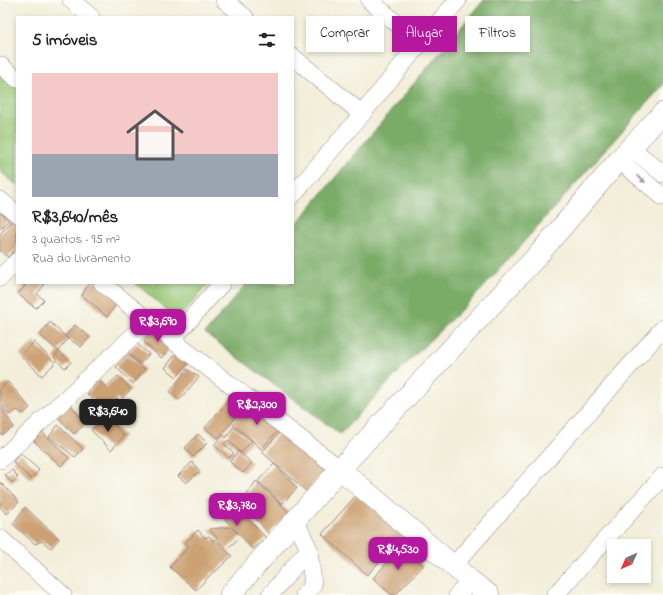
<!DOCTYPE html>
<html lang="pt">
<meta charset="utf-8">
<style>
:root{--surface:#fff;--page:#f2f2f2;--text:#202124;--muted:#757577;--line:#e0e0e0;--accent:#b5179e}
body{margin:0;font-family:"Indie Flower",sans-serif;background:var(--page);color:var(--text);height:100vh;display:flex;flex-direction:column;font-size:15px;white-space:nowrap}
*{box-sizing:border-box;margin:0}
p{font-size:13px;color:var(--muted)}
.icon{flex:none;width:22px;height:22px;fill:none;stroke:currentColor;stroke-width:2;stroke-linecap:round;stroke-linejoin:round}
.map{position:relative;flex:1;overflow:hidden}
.side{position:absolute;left:16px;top:16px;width:278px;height:268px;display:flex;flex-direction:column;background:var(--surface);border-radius:0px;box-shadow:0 2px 6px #0003}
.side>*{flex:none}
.banner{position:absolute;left:306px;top:16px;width:297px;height:36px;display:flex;gap:8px}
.needle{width:26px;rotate:225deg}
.controls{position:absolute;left:607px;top:539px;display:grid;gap:8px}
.controls a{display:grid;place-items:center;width:44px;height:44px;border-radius:0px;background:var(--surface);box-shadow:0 2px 6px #0003;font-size:20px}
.price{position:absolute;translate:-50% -34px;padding:0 9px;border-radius:8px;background:var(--accent);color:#fff;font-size:13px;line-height:26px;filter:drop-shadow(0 1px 2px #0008)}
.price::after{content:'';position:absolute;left:50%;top:24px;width:12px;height:9px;margin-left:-6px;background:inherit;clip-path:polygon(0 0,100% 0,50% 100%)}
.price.active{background:#222;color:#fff}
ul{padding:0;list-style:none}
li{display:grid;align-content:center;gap:8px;height:212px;padding:0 16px}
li+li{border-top:1px solid var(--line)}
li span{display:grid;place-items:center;height:124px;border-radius:0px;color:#555}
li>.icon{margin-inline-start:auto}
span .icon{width:72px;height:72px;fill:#fffc;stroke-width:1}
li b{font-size:17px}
h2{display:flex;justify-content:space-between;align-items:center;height:48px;padding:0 16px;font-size:17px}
.tag{padding:0 14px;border-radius:0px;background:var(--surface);box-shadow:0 2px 6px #0003;font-size:14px;line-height:36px}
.tag.active{background:var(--accent);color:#fff}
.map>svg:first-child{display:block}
.green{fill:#98c877;stroke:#717451}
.forest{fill:#7aac68;stroke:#62664a}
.building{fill:#cca275}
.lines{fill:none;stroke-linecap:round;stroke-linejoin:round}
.minor-casing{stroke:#9e8682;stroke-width:18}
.major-casing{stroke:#9e8682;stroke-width:22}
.minor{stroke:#fff;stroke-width:17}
.major{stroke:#fff;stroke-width:21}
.oneway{fill:#ae9aa0}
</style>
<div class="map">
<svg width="663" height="595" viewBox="0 0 663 595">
<rect width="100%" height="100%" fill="#fdfcf7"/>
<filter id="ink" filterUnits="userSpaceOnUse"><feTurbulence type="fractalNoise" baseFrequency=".025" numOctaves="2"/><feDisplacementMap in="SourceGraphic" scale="8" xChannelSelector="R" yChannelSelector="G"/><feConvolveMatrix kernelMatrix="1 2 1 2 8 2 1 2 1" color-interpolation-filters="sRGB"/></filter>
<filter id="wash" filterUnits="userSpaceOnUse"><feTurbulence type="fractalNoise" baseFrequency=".012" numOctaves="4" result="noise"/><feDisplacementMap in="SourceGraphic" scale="16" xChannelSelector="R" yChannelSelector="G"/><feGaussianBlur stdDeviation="0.9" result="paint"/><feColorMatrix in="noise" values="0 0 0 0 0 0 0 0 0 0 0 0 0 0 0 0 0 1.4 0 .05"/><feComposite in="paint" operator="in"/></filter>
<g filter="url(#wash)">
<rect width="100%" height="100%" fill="#f2eed9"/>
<g class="green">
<polygon points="0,71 17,86 17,185 0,171"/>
<polygon points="135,283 209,283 178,319"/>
</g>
<polygon class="forest" points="484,0 663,0 663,85 481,290 413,357 340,434 205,333 247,283 293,283 293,228"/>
<g id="blocks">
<g class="building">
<polygon points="1,213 9,220 0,229 0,214"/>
<polygon points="16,215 17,216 17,248 8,257 0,251 0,234"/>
<polygon points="21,283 42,283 44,285 37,294 44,300 36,308 18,294 25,286"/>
<polygon points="89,283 99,283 120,299 107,317 82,295"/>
<polygon points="50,322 68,339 58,351 40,335"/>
<polygon points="75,325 90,337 81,347 65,336"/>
<polygon points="154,327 173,345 161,358 144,342"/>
<polygon points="34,342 55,363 42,376 20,355"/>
<polygon points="137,344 149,354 140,364 128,353"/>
<polygon points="179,349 192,359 177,377 165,368"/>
<polygon points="59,351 71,362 65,368 54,358"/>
<polygon points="127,355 145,369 133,384 116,367"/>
<polygon points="187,369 199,377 179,400 170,392"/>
<polygon points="118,376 131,389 120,401 117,398 105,410 87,394 99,380 106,387"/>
<polygon points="8,382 30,408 23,414 17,410 9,415 0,403 0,388"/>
<polygon points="235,393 248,404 218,438 205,428"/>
<polygon points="68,402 86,423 74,434 56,415"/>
<polygon points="251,404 280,429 261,449 249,437 233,425"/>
<polygon points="0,406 14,427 2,435 0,432"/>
<polygon points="106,416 124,436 111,450 91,430"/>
<polygon points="58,425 83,449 75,457 49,437"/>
<polygon points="233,427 252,441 241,453 228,440 224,444 234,453 229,458 214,445 223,435 226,438"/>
<polygon points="283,429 328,470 306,491 262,452"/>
<polygon points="42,432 69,458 61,466 34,441"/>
<polygon points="198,434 207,443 193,457 185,448"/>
<polygon points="238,451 252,463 243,473 230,462"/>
<polygon points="20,453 39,470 31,479 13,462"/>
<polygon points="192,462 200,471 186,483 178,476"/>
<polygon points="274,464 297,488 282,504 258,481"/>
<polygon points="12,470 18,477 12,483 5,475"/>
<polygon points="256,481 290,513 269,534 248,510 253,503 247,495"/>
<polygon points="0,482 19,502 7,514 0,507"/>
<polygon points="358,493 406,533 367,575 322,534"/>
<polygon points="229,498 266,538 253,549 241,536 227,549 209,529 230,527 240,535 217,511"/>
<polygon points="25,507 59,539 51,548 42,541 35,544 13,524"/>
<polygon points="198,530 205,538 209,536 213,541 215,539 232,556 215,572 214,571 196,590 170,567 189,546 185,543"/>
<polygon points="403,546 423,566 395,595 392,595 373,578"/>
</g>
</g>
</g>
<g filter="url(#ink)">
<use href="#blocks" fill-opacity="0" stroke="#9e8682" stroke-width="1"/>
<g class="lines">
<defs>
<g id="minor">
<polyline points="71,0 91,17"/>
<polyline points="224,0 245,17"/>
<polyline points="369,0 420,43"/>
<polyline points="293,57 362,114"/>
<polyline points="0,65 17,79"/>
<polyline points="631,148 663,174"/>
<polyline points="619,160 663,197"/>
<polyline points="293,195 362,114 420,43 458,0"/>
<polyline points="0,200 17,214"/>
<polyline points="0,278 17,261"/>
<polyline points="102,283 172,340 340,469"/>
<polyline points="172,340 222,283"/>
<polyline points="0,460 149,321"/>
<polyline points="295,520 309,549 313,585 304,595"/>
<polyline points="0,538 63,595"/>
<polyline points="453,566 663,328"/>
<polyline points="270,595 309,549"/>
<polyline points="457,595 471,581"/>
<polyline points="555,595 663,476"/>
</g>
<g id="major">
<polyline points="340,469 471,581 489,595"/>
<polyline points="230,595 340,469 538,255 619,160 663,113"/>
</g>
</defs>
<use href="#minor" class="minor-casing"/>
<use href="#major" class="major-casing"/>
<use href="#minor" class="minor"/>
<use href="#major" class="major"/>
</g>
<defs><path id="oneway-solid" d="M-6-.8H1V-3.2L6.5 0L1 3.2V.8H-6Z"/></defs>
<use class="oneway" href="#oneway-solid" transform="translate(641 179) rotate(40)"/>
</g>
</svg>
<div class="controls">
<a><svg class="needle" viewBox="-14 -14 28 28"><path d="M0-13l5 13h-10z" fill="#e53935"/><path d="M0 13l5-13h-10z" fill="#757577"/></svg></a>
</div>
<b class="price" style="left:158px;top:343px">R$3,690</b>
<b class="price" style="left:257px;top:426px">R$2,300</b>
<b class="price active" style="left:108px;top:433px">R$3,640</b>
<b class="price" style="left:237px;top:527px">R$3,780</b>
<b class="price" style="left:398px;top:571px">R$4,530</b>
<div class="banner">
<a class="tag">Comprar</a>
<a class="tag active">Alugar</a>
<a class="tag">Filtros</a>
</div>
<section class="side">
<h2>5 imóveis<svg class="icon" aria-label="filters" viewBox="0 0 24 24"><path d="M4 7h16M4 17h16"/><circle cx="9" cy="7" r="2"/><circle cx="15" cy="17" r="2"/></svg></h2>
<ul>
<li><span style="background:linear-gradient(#f6c9c9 65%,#9aa5b1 0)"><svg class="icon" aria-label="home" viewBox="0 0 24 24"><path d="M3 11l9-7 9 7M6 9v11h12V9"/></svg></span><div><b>R$3,640/mês</b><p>3 quartos · 95 m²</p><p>Rua do Livramento</p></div></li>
</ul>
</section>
</div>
